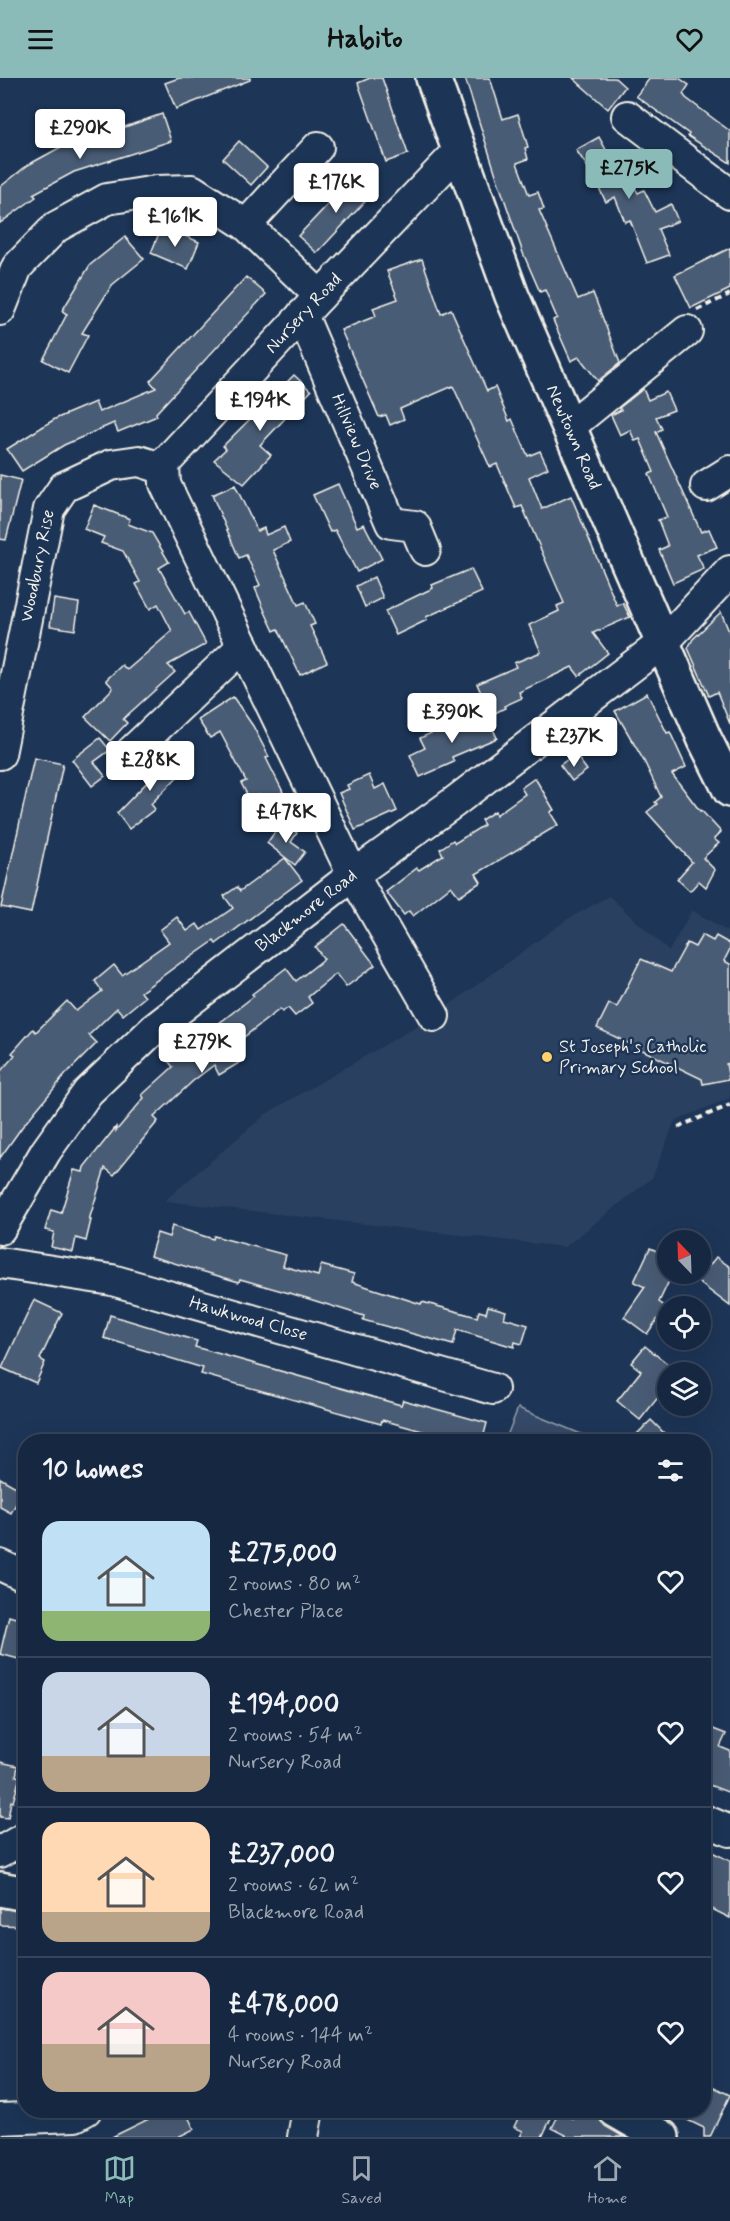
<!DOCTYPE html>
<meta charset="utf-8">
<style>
:root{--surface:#162841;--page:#23344c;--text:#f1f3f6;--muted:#9ea6b1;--line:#35445a;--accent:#8bbbb9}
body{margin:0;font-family:Mynerve,sans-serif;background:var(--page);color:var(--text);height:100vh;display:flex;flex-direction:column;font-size:22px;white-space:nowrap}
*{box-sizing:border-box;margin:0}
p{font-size:20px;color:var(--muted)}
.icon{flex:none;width:33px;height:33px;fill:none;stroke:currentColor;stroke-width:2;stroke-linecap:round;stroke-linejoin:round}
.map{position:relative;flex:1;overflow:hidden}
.drawer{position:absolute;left:18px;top:1356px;width:693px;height:684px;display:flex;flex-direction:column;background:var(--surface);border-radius:24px;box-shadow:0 6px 24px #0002,0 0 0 2px var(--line)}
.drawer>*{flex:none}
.needle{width:39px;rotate:337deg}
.tools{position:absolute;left:657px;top:1152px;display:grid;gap:12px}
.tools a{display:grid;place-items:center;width:54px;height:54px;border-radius:50%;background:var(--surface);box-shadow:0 6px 24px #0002,0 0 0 2px var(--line);font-size:30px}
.price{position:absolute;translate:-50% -51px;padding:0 14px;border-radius:6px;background:#fff;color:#222;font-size:20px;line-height:39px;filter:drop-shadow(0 2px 3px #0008)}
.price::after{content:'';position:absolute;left:50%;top:36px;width:18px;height:14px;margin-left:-9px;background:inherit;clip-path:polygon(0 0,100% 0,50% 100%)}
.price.active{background:var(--accent);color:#111}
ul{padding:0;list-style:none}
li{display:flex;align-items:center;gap:18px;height:150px;padding:0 24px}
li+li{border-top:2px solid var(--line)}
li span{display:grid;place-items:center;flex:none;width:168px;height:120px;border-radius:18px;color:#555}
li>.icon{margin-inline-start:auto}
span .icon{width:72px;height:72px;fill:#fffc;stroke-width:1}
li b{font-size:26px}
h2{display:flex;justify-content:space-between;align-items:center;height:72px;padding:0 24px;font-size:26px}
header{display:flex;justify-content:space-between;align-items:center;height:78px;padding:0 24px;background:var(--accent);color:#111;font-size:27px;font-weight:800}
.tab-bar{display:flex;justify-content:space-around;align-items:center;height:84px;border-top:2px solid var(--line);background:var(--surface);font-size:16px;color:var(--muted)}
.tab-bar a{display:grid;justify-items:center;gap:3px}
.tab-bar .active{color:var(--accent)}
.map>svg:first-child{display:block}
.built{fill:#2a4060}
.green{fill:#354a67;stroke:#949ea8;stroke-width:1.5}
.building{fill:#485b74;stroke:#f4f1e8;stroke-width:1.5}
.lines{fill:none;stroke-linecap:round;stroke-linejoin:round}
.minor-casing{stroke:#f4f1e8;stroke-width:34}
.major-casing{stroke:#f4f1e8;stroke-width:38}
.path{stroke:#f4f1e8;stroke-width:4;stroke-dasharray:6 4.5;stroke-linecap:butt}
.minor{stroke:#1d3557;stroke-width:30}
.major{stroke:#1d3557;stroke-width:33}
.poi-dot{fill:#ffd166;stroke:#1d3557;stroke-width:2}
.labels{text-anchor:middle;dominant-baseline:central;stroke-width:5;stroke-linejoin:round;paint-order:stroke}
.street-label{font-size:18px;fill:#f4f1e8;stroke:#1d3557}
.poi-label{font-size:18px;fill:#f4f1e8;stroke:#1d3557;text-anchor:start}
</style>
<header><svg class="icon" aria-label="menu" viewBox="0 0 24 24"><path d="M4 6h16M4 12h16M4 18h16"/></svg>Habito<svg class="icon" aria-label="heart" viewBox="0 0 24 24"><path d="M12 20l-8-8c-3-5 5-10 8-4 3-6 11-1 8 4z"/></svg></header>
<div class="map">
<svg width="730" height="2059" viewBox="0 0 730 2059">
<rect width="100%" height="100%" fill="#1d3557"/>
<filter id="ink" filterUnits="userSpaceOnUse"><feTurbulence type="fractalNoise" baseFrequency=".0167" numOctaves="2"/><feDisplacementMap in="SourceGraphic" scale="12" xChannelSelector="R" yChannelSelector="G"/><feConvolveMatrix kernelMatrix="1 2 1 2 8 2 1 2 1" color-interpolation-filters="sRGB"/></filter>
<g filter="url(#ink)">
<polygon class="built" points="609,818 669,873 692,832 730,855 730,1020 675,1043 652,1100 565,1169 164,1123 266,1036 434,938 566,842"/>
<polygon class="green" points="518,1330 593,1361 592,1363 505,1363"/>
<g class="building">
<polygon points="179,0 250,0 250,2 176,31 165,5"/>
<polygon points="370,0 382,0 408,76 386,84 358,5"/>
<polygon points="465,0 490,0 503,41 518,36 528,69 525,70 528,81 517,85 529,117 538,114 544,131 539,132 578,221 593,215 620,285 598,303 579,279 571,283 553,242 557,240 545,212 540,214 523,175 498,103"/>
<polygon points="573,0 615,0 625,9 608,31"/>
<polygon points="650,0 679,0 689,7 683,16 686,20 730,53 730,85 688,58 689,56 636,18"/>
<polygon points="162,36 171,63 74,94 33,116 36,119 0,145 0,109 28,87 59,70 115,50 116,52"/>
<polygon points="599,59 615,88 621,85 638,115 644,112 655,134 671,126 678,143 658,151 669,177 647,185 630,142 625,144 615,119 606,124 591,94 576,72"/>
<polygon points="239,63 267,89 251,107 223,81"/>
<polygon points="353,100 360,100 374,114 317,175 298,158"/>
<polygon points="162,148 199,164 188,191 151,175"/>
<polygon points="125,159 144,181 112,207 82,255 88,257 68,295 43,282 67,236 62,233 90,187"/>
<polygon points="730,170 730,211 691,230 675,197"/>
<polygon points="422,181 441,236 451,231 487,313 495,309 509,343 512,341 528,378 540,373 548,390 529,399 542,431 571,418 617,528 623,525 630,539 593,555 608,575 579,598 572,589 519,614 522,620 504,628 505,630 491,637 477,606 516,589 514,585 541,574 529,547 559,533 557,528 564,525 522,428 516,430 497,386 490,389 453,308 400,331 404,341 390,347 386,337 379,339 341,252 376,238 373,230 398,221 387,193"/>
<polygon points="246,199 266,216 156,335 157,338 118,354 114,345 64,367 22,393 7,371 55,341 95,324 99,334 156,310 150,303"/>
<polygon points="294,297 311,313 260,367 271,377 244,406 214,382 226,371 223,368"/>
<polygon points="643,311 648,322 666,314 674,332 656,339 662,351 656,354 701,454 709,451 717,469 697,477 704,491 673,505 659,472 668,468 658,442 667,439 649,396 654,394 640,361 635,363 630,352 620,357 611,337 621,332 619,330"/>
<polygon points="0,397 21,402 6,462 0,461"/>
<polygon points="338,406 357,449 364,446 382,481 357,494 335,452 330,454 313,417"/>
<polygon points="235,407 257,453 264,450 266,457 284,449 290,464 273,472 298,527 305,524 315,546 310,548 327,584 300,597 278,551 274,553 266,536 255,510 260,507 246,477 239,480 212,417"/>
<polygon points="94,427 130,441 128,446 152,455 169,484 159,490 185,536 189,534 206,566 168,587 175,594 123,641 127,645 110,663 85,639 113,610 106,602 122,587 127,592 172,553 158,526 150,531 136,506 140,504 123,473 101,465 104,459 84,451"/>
<polygon points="471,491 482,514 426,539 427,542 396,557 385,533 433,510 432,507"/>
<polygon points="374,499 383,520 365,529 356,508"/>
<polygon points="54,521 79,525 75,552 50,548"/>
<polygon points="721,534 730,556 730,646 717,614 709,618 688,570 693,561"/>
<polygon points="647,615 667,655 670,654 686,689 672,696 700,733 701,732 721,754 714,761 719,765 703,780 715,792 706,809 699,803 690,813 677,801 692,784 647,734 657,726 655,724 661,719 644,683 615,633"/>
<polygon points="233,619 253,648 269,679 266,680 283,714 263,724 259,717 250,722 241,705 246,703 220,654 210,660 198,642"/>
<polygon points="486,635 497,660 452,679 454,684 420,699 410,677 425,670 420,660 456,644 458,649"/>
<polygon points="100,660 110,672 94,684 105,698 92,708 72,682"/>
<polygon points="575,676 587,692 572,703 560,687"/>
<polygon points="167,677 183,693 151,726 155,731 129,751 117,735 154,697 150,694"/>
<polygon points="34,680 63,686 31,835 1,829"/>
<polygon points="369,697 375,711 385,706 397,733 355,752 339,715 349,711 347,707"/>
<polygon points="535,700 554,732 550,734 558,747 476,796 481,804 459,818 451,808 413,838 409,833 404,837 386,814 417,790 419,792 443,777 440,771 453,762 455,765 484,747 481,742 495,733 496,737 525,716 521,710"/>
<polygon points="282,744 297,755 291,764 305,774 295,787 267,765"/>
<polygon points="285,780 302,802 216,866 214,863 184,884 183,883 141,914 145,919 123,937 117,930 89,957 97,965 66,996 22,1049 0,1080 0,994 15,977 12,975 33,951 36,954 67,923 76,933 102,913 95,903 114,887 122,897 169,864 160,852 177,839 187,853 197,846 201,852 233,830 224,818 237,809 240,813"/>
<polygon points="344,846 375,887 346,909 336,896 308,919 312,925 295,938 288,930 282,934 280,931 235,966 244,982 219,997 214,987 193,1003 154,1039 158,1043 114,1097 105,1090 89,1142 91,1142 86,1163 76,1160 73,1174 51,1169 54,1154 45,1152 51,1132 61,1135 74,1092 83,1094 84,1089 116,1049 116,1053 144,1020 142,1017 173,989 169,984 254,918 252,916 286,890 296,903 324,881 315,869"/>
<polygon points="702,857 713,863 716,858 730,866 730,871 724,883 730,886 730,985 726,986 729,1001 703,1006 702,1001 597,950 609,926 617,929 641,881 671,894 687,865 695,869"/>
<polygon points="172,1148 213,1161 214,1158 286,1177 283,1188 318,1198 321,1187 354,1196 352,1204 421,1226 422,1224 477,1239 479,1233 486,1235 488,1228 506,1233 504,1240 528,1247 522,1266 515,1264 514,1269 457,1252 453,1267 363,1242 364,1238 303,1219 240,1201 239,1204 150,1178 157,1155 169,1159"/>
<polygon points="650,1170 668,1178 668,1205 659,1224 666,1229 647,1256 624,1239 645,1209 634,1204"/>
<polygon points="716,1179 730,1189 730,1228 697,1203"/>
<polygon points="34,1222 62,1235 40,1281 45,1284 36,1305 2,1290"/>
<polygon points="110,1237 197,1263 195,1269 401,1327 403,1322 487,1345 482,1364 462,1364 382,1342 381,1346 201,1296 203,1290 104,1260"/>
<polygon points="645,1268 668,1286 668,1307 640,1342 617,1323 641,1293 631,1285"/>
<polygon points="651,1342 664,1355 656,1364 645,1364 637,1356"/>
<polygon points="0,1400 23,1413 11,1435 0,1429"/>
<polygon points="9,1538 26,1543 26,1583 0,1576"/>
<polygon points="708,1649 726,1656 720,1669 730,1673 730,1715 704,1705 704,1659"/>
<polygon points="0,1684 18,1688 16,1698 20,1699 13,1724 11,1723 8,1740 0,1739"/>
<polygon points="704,1770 730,1783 730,1840 704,1827"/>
<polygon points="0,1830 26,1834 26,1848 0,1847"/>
<polygon points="704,2004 730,2017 710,2059 704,2059 704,2050 667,2032 704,2032"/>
<polygon points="167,2032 185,2032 194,2051 178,2059 112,2059"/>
<polygon points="522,2032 536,2032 551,2040 542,2059 520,2059 523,2053 514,2049"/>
<polygon points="579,2032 586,2032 598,2038 605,2048 624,2059 565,2059 566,2057 552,2050 560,2034 574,2041"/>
</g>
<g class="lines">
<defs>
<g id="minor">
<polyline points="627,38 730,116"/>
<polyline points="246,147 318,69"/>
<polyline points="0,232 17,189 56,149 107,121 156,113 192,112 246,147 320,218"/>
<path id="s1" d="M302,237l89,208 24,3 10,24"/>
<polyline points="569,349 687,253"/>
<polyline points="706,408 730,393"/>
<polyline points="131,674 243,568"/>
<path id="s2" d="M0,676l49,-245 15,-22 47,-22 28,-4 16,5 9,-2"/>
<path id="s3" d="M434,938l-81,-141 -188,-391 -1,-20 156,-168 138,-144"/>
<path id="s4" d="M0,1151l46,-78 42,-59 67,-64 198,-153 100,-72 211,-161 66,-71"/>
<path id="s5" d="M0,1185l112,17 381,109"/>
<polyline points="0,1487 26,1499"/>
<polyline points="704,1742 730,1753"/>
<polyline points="0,1774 26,1759"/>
<polyline points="0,2041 75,2038 86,2032"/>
<polyline points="303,2059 308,2032"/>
</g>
<g id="major">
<path id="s6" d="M433,0l79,218 193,444 25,50"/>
<polyline points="0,1811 26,1816"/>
<polyline points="615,2032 662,2059"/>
</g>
</defs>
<use href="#minor" class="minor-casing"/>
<use href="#major" class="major-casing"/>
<g class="path">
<polyline points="697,232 730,216"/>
<polyline points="678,1049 730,1027"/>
</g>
<use href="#minor" class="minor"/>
<use href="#major" class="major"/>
</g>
</g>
<circle class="poi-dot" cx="547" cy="979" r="6"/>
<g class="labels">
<g class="street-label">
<text stroke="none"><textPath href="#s3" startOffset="822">Nursery Road</textPath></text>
<text stroke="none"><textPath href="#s6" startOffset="386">Newtown Road</textPath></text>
<text stroke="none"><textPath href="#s1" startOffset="138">Hillview Drive</textPath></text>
<text stroke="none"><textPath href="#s2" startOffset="192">Woodbury Rise</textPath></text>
<text stroke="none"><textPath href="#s4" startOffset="447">Blackmore Road</textPath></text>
<text stroke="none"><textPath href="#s5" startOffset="255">Hawkwood Close</textPath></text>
</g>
<g class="poi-label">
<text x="559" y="969">St Joseph's Catholic<tspan x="559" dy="21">Primary School</tspan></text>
</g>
</g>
</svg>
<div class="tools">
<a><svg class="needle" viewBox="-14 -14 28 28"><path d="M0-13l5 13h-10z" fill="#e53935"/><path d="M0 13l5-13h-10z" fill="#9ea6b1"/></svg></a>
<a><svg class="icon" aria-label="locate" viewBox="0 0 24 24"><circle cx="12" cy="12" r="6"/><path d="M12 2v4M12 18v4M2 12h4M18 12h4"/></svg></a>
<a><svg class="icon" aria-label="layers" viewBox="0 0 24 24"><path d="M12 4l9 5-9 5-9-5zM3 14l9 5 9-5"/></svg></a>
</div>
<b class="price" style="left:80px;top:82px">£290K</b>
<b class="price active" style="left:629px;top:122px">£275K</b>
<b class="price" style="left:336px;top:136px">£176K</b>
<b class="price" style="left:175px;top:170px">£161K</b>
<b class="price" style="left:260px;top:354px">£194K</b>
<b class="price" style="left:452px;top:666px">£390K</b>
<b class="price" style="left:574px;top:690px">£237K</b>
<b class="price" style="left:150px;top:714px">£288K</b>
<b class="price" style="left:286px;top:766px">£478K</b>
<b class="price" style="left:202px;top:996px">£279K</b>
<section class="drawer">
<h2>10 homes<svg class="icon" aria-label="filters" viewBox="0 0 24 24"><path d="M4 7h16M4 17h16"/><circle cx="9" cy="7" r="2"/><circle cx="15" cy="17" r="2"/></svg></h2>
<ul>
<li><span style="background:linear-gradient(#bfe0f5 75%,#8fb573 0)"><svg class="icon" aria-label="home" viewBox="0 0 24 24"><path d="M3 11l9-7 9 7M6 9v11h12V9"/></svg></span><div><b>£275,000</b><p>2 rooms · 80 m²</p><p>Chester Place</p></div><svg class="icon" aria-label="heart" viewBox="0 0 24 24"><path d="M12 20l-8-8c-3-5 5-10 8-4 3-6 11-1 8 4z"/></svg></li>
<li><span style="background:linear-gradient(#c9d6e8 70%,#b9a48a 0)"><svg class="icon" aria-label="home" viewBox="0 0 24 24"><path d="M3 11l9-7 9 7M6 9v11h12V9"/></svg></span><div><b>£194,000</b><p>2 rooms · 54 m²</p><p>Nursery Road</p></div><svg class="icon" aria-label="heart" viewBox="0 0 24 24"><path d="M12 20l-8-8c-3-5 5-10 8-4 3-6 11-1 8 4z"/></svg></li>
<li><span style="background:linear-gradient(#ffd9b3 75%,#b9a48a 0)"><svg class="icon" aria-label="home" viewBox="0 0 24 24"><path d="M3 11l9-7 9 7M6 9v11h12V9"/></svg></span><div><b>£237,000</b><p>2 rooms · 62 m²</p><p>Blackmore Road</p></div><svg class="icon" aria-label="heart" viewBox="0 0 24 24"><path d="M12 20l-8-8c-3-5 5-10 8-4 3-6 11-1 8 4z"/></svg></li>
<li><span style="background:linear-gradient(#f6c9c9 60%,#b9a48a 0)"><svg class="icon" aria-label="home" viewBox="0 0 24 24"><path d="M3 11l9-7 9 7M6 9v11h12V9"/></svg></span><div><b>£478,000</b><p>4 rooms · 144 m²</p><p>Nursery Road</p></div><svg class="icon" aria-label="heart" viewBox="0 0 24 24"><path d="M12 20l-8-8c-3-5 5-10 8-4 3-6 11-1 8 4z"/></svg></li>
</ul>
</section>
</div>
<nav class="tab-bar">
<a class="active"><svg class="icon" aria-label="map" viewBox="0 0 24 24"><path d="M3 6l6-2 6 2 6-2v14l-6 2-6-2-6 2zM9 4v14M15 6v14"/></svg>Map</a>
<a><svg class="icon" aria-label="saved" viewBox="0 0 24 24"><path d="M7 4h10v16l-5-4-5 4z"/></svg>Saved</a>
<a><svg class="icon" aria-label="home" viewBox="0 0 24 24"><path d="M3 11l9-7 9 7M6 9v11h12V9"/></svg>Home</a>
</nav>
